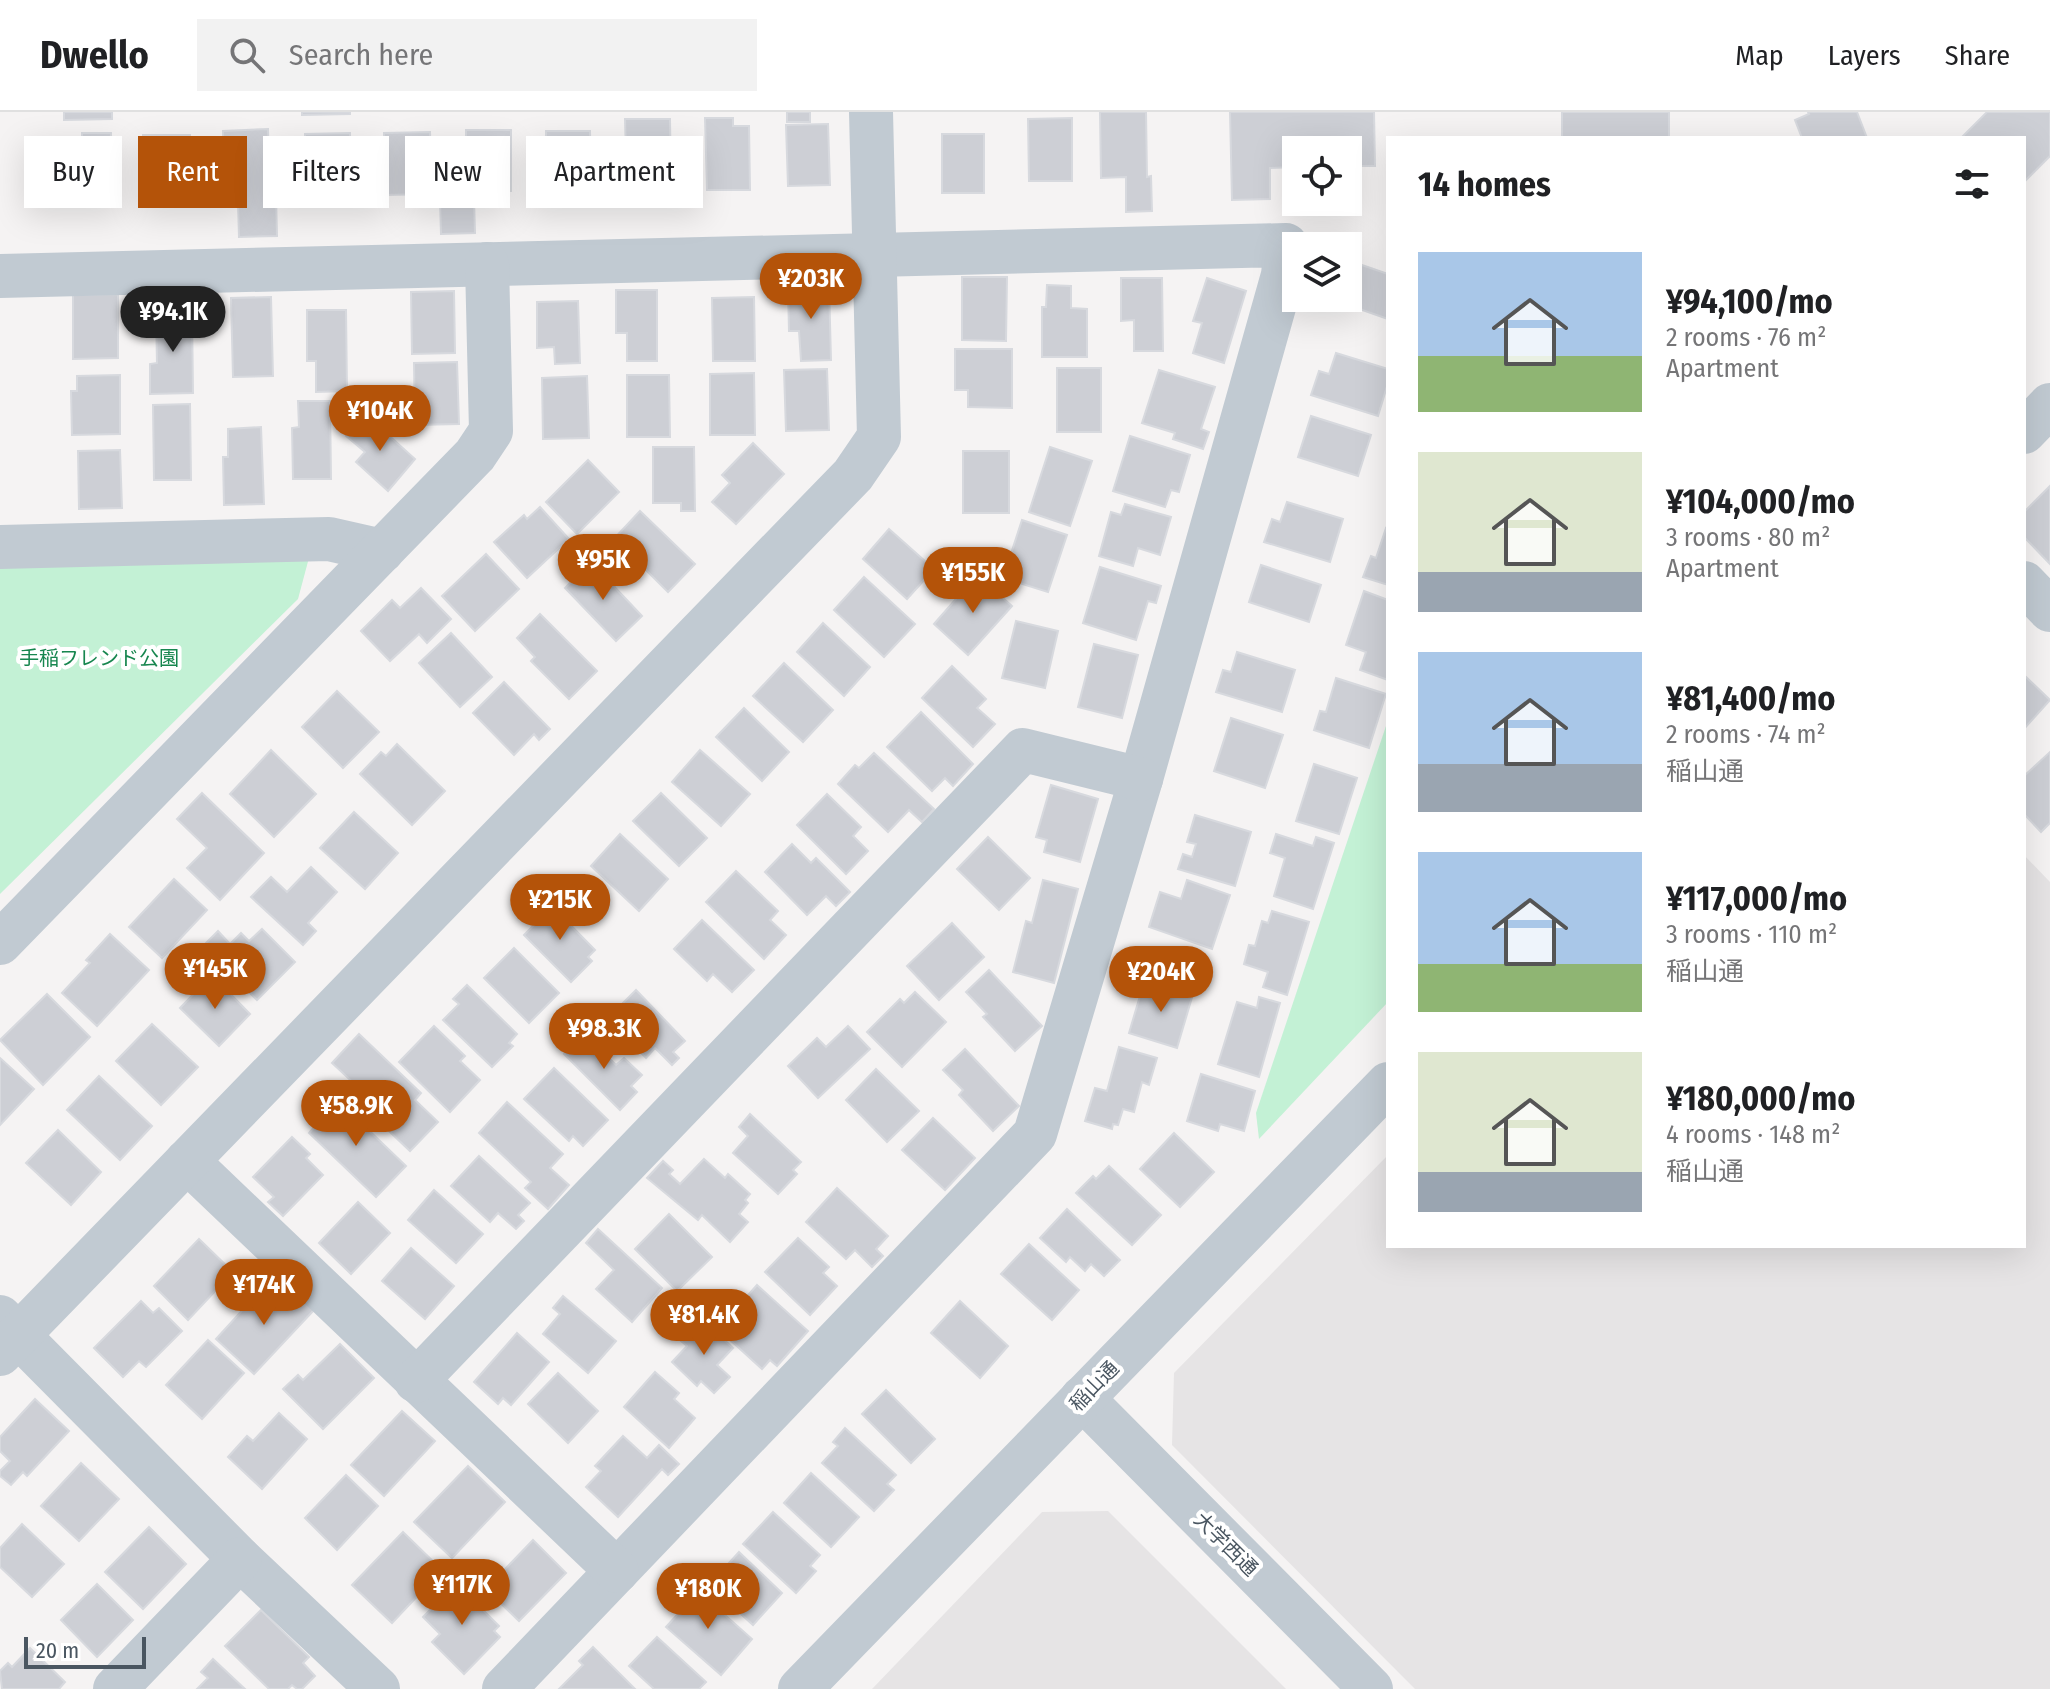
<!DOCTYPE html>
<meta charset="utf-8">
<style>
:root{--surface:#fff;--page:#f2f2f2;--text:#202124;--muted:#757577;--line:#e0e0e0;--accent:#b45309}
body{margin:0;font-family:"Fira Sans Condensed","Noto Sans JP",sans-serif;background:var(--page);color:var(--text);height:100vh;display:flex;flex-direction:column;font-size:30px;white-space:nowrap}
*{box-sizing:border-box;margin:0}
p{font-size:26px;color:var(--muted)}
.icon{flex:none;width:44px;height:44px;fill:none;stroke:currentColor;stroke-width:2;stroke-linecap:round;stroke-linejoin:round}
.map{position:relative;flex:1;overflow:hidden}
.details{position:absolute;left:1386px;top:24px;width:640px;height:1112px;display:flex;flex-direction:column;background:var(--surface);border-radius:0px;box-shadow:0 8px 32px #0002}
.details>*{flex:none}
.banner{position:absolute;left:24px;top:24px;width:760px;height:72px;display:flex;gap:16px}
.buttons{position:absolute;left:1282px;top:24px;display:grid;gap:16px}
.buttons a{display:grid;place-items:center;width:80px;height:80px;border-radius:0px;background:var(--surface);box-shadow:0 8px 32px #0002;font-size:40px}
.scale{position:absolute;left:24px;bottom:20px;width:122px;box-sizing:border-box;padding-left:8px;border:4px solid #4a5661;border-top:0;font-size:22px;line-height:28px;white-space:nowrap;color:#4a5661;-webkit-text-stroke:6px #fff;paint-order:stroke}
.price{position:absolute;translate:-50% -68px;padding:0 18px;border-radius:28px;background:var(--accent);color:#fff;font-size:26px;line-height:52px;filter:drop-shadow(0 2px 4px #0008)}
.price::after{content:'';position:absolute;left:50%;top:48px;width:24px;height:18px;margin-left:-12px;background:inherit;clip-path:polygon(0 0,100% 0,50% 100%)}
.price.selected{background:#222;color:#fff}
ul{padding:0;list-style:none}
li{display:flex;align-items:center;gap:24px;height:200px;padding:0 32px}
li span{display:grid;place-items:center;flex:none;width:224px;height:160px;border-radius:0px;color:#555}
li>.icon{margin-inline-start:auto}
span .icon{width:96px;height:96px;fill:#fffc;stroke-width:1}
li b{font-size:34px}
h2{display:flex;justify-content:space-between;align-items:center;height:96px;padding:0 32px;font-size:34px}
.pill{padding:0 28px;border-radius:0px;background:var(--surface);box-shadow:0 8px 32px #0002;font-size:28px;line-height:72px}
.pill.selected{background:var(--accent);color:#fff}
header{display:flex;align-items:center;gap:48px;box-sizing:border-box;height:112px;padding:0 40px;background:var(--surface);border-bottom:2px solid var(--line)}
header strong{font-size:38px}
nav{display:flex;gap:44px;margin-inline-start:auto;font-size:28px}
.search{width:560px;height:72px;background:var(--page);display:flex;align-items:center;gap:20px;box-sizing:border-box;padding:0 28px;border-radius:0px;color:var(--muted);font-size:30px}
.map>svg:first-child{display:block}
.education{fill:#e6e4e5}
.green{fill:#c3f1d5}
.building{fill:#cdcfd5;stroke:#d7d9de;stroke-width:2}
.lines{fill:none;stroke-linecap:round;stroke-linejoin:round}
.minor{stroke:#c1cad2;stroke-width:44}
.labels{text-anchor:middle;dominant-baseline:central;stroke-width:8;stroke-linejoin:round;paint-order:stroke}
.park-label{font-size:20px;fill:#17864f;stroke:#fff}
.street-label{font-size:20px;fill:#4a5661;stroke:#fff}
</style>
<header>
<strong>Dwello</strong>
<div class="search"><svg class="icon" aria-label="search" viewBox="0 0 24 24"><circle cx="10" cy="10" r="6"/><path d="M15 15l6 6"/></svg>Search here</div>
<nav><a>Map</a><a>Layers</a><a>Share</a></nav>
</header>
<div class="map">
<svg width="2050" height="1577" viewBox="0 0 2050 1577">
<rect width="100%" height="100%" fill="#f5f3f3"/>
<g class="education">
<polygon points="2024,743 2050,770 2050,1577 1415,1577 1172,1333 1174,1261 1388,1043 1388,1134 2024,1134"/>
<polygon points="1108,1399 1286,1577 872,1577 1042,1400"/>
</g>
<g class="green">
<polygon points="310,442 298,487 0,782 0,450"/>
<polygon points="1388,608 1388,890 1259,1027 1256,1001"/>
</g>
<g class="building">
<polygon points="64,0 112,0 112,7 64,8"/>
<polygon points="302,0 350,0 350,2 302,3"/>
<rect x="787" y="0" width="23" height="10"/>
<polygon points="1100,0 1146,0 1147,65 1151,64 1152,99 1126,100 1126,65 1101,66"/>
<polygon points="1230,0 1374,0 1375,54 1348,54 1348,38 1296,38 1296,55 1270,56 1270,87 1232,88"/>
<rect x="1562" y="0" width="107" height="26"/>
<polygon points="1808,0 1857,0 1867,26 1802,26 1795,8 1809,2"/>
<polygon points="1987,0 2050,0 2050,44 2024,70 2024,26 1961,26"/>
<polygon points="705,6 733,6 733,14 749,14 750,78 707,78"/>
<polygon points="1072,6 1072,69 1029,69 1028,7"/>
<polygon points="625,7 670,7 671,79 627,79"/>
<polygon points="828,12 830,73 788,74 786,13"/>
<polygon points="268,17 270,82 276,82 277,124 239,125 238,90 225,91 223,19"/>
<rect x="466" y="18" width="45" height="61"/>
<polygon points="546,19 590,19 591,80 546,80"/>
<polygon points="430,20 432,82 385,83 384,21"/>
<polygon points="82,21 111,21 112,89 69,89 68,27 82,27"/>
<polygon points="350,21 351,84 306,85 305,22"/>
<rect x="942" y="22" width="42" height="59"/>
<polygon points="143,23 190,23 191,86 144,87"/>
<polygon points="474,87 475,121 441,122 440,88"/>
<polygon points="1359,152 1388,162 1388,207 1345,192"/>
<polygon points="962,165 1007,165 1006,229 962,228"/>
<polygon points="1121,166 1162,166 1163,239 1134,239 1134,208 1121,209"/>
<polygon points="1207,166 1246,179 1224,251 1193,241 1202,211 1193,209"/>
<polygon points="829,173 831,248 801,249 799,219 789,219 788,175"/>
<polygon points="1047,173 1071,174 1071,196 1087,197 1087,245 1042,245 1042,195 1046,195"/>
<polygon points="616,178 657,178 657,249 627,249 627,221 616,221"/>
<polygon points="454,179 455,241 412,242 411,180"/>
<polygon points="118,182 118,246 73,247 73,183"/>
<polygon points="271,185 273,264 233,265 231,186"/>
<polygon points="754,185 755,249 713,249 712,186"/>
<polygon points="578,189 580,251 555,252 554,235 537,236 537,190"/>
<polygon points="307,198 346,198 347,279 316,280 316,249 307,249"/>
<polygon points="156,200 192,200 193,281 150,282 150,252 157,251"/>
<polygon points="955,237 1012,237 1012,296 968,295 968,278 955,278"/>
<polygon points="1336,241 1388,257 1388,271 1378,304 1311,283 1319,259 1329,262"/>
<polygon points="457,250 459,312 415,313 414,251"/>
<rect x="1057" y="256" width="44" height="64"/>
<polygon points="827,257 829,318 786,319 784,258"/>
<polygon points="1159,258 1215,275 1201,317 1209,320 1203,337 1173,327 1175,321 1142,311"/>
<polygon points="754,261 755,323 710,323 710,262"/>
<polygon points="120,263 120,322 72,323 71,279 77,279 77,264"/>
<polygon points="627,263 669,263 670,325 627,325"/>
<polygon points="587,264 589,326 543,327 542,266"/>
<polygon points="298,289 330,289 331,367 293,367 292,316 299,315"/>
<polygon points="190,292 191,368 154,368 153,293"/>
<polygon points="365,302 415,347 388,379 356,350 365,340 346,324"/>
<polygon points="1311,304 1371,323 1358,364 1298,345"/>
<polygon points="261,315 264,392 224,393 223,345 228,345 228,317"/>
<polygon points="1130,324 1190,343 1179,380 1171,378 1165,395 1113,379"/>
<polygon points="753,331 784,362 736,412 712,390 730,371 722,363"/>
<polygon points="653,335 694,335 695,399 681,399 681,391 653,391"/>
<polygon points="1050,335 1092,349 1070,414 1029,400"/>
<polygon points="120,338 122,396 79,397 78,339"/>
<rect x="963" y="339" width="46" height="62"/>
<polygon points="588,348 619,380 577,422 546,390"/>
<polygon points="2050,374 2050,452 2024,425 2024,400"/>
<polygon points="1287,390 1343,407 1330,450 1264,430 1272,407 1280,410"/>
<polygon points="1125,392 1171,405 1160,443 1138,436 1133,454 1099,444 1111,400 1121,403"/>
<polygon points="540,395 569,427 527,466 494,430 524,403 527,407"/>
<polygon points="640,399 695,452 668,480 636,448 632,453 610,431"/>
<polygon points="1022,408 1067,423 1048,480 1003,466"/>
<polygon points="1386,416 1388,417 1388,473 1363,465 1371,444 1376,446"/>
<polygon points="889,417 934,457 907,487 863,447"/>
<polygon points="486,442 519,477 475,519 442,484"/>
<polygon points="591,450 642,504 616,529 565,476"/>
<polygon points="1261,453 1321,473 1309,510 1249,490"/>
<polygon points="1100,455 1161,474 1156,491 1148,489 1136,528 1083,511"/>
<polygon points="977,463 1012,494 968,543 934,512"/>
<polygon points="864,465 915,512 884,545 834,498"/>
<polygon points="421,476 451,507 427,531 419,522 390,549 361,519 392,488 400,496"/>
<polygon points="1364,479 1388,488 1388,568 1360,558 1366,540 1346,533"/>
<polygon points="540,502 597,559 569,587 531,549 535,545 517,526"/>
<polygon points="1016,509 1058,519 1045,576 1002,566"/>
<polygon points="823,511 870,555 844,584 797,540"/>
<polygon points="451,521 492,565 460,595 419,551"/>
<polygon points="1094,532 1138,543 1122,606 1078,595"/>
<polygon points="1237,540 1295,558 1282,600 1216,580 1223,558 1231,560"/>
<polygon points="784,551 833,598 803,630 753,584"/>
<polygon points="952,554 986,587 977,596 995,612 973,635 922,586"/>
<polygon points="2024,563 2050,588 2024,617"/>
<polygon points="1336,566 1386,582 1369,636 1314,618 1320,599 1326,600"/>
<polygon points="504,570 550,617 539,628 534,622 514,643 473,601"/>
<polygon points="337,579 379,620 343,656 302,615"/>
<polygon points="744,596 789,640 762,669 716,625"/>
<polygon points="921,600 973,652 953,674 945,666 932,679 887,635"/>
<polygon points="1231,606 1283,623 1265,676 1214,659"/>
<polygon points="397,632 445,679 412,713 360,662 381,640 386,644"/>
<polygon points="271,638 316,682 274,725 230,682"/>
<polygon points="700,638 750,682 721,714 672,670"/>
<polygon points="2050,640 2050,711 2041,720 2024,702 2024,664"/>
<polygon points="874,641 934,697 922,710 909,698 888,720 838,672 855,653 859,656"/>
<polygon points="1314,652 1357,666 1339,722 1296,709"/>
<polygon points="1051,673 1098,687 1080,750 1044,740 1047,728 1036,725"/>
<polygon points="202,681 264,741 220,788 187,756 207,736 177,707"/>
<polygon points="661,681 707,726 679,754 633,709"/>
<polygon points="827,682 861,715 853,724 868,739 846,762 797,713"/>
<polygon points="354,700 398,741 365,777 320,736"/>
<polygon points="1195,703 1251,720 1235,774 1178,757 1183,742 1192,745 1196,732 1187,730"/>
<polygon points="620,722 668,767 639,799 591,754"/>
<polygon points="1276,722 1313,734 1316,725 1334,731 1313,797 1274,784 1285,746 1270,741"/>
<polygon points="988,725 1030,766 999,798 957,757"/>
<polygon points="792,732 811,751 816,746 850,780 836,794 826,784 807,803 765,760"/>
<polygon points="311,755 337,780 308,811 316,819 303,833 251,785 271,765 287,780"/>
<polygon points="736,759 778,799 770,808 786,823 764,847 706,790"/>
<polygon points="174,767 207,798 162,846 129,815"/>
<polygon points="1043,768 1078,777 1054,871 1013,860 1026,809 1032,811"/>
<polygon points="1187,768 1230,783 1212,837 1149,815 1160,780 1181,787"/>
<polygon points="545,787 595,838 588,845 592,849 571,870 524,823 539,808 532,801"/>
<polygon points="1272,799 1309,810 1287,883 1263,875 1268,860 1244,852 1249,833 1255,834 1262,809 1268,811"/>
<polygon points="702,808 754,858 732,880 713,862 707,869 674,837"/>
<polygon points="952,811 984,845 939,888 907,854"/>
<polygon points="262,817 295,850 257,888 203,834 218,819 230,832 241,821 249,829"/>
<polygon points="110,822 149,858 97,914 62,881 90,851 86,848"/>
<polygon points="514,836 559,881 529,911 484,866"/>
<polygon points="989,858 1042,914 1015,939 983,905 987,902 966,880"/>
<polygon points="212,863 250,902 219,934 180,896"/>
<polygon points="1145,867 1193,882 1177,936 1129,921"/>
<polygon points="467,873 517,922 509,931 513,934 492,955 443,908 459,892 453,887"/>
<polygon points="636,878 685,929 673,940 679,946 672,953 655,936 646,946 608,906"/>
<polygon points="915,880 946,910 902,955 867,920 900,887 904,891"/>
<polygon points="47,882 90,925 43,973 0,928"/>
<polygon points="1259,885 1280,891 1259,965 1218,952 1237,890 1257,896"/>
<polygon points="152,912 198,955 161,993 116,949"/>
<polygon points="434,914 465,944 460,949 480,968 450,1000 399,950"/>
<polygon points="848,914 870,937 818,986 788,954 817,926 826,935"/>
<polygon points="584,921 616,953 624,946 642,963 631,974 637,980 620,998 564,942"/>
<polygon points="359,922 421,981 415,988 438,1010 410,1039 352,984 359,976 332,951"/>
<polygon points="1119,935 1157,946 1149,973 1142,970 1134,1000 1123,997 1118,1013 1113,1012 1112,1017 1085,1009 1095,976 1107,979"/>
<polygon points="965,937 1019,994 993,1019 959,983 963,978 943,958"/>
<polygon points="0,946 34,977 0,1013"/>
<polygon points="554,956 608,1008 583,1034 573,1024 569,1029 524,987"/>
<polygon points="876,957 919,999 887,1030 846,988"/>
<polygon points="1201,962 1255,979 1244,1019 1220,1012 1218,1019 1187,1009"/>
<polygon points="99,964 152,1014 120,1048 67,998"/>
<polygon points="333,984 406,1054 376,1085 309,1021 324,1004 318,999"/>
<polygon points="507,990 563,1042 550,1056 569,1073 548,1097 525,1076 531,1070 479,1021"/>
<polygon points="750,1002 801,1050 793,1058 797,1062 778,1082 733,1041 748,1024 739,1015"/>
<polygon points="933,1006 975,1046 945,1078 902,1038"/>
<polygon points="58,1018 101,1060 71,1093 26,1051"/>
<polygon points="1174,1021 1214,1060 1180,1095 1140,1057"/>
<polygon points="292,1025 310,1042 306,1046 323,1063 283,1104 268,1090 274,1085 253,1065"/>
<polygon points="479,1044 530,1091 518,1103 524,1109 516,1117 498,1101 490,1110 451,1074"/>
<polygon points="704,1047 725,1066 728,1062 750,1082 745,1088 748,1091 739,1102 748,1110 730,1130 702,1103 698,1108 647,1066 663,1049 673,1058 669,1062 680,1072"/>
<polygon points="1109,1054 1161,1103 1132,1133 1076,1081 1093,1064 1096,1067"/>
<polygon points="837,1076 888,1124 876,1137 883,1144 872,1155 855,1138 846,1147 806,1110"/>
<polygon points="434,1078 483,1122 456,1151 408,1108"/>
<polygon points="358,1090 390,1121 351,1162 319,1131"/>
<polygon points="1067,1097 1120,1148 1104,1164 1091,1152 1085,1159 1070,1145 1066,1150 1040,1126"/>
<polygon points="669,1102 712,1145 677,1179 635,1137"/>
<polygon points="598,1117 662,1176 632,1210 596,1177 614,1158 586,1131"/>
<polygon points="798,1126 829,1155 823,1161 837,1174 810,1203 765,1160"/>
<polygon points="199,1127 233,1160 188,1208 154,1174"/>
<polygon points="1029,1132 1079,1178 1052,1208 1001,1162"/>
<polygon points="411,1136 454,1174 425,1207 382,1169"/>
<polygon points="287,1173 314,1198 254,1262 216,1227 258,1181 269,1191"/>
<polygon points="757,1173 808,1219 777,1254 770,1248 762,1257 718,1217"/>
<polygon points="563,1184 616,1229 588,1261 543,1222 560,1202 553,1196"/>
<polygon points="141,1189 153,1201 159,1196 182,1219 146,1255 139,1249 123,1265 94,1236"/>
<polygon points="960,1189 1008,1234 980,1266 931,1221"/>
<polygon points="702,1207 733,1236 717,1253 730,1265 714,1281 701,1269 697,1274 672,1250 687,1234 681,1229"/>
<polygon points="517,1221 549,1250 511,1293 503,1286 498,1292 474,1270"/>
<polygon points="208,1228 244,1261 202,1307 166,1273"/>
<polygon points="340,1232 374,1266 323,1317 283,1277 298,1263 303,1268"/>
<polygon points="655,1260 679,1281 674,1287 695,1306 669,1336 624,1295"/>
<polygon points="558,1261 598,1299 568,1331 528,1292"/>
<polygon points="886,1278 935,1327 911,1351 862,1302"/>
<polygon points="35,1287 69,1319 27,1364 23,1360 11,1373 0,1364 0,1359 10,1349 0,1339 0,1325"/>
<polygon points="402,1299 435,1329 384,1384 351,1353"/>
<polygon points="279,1301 307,1327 262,1377 228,1345 247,1324 253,1329"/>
<polygon points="845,1316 896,1363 887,1372 894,1378 874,1399 822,1351 838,1334 833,1330"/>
<polygon points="623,1324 647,1346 659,1333 679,1352 668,1363 662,1357 618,1405 586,1375 601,1359 595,1354"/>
<polygon points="81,1351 119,1387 79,1429 41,1394"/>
<polygon points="468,1354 505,1390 452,1446 414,1410"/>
<polygon points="811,1361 859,1405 831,1435 784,1391"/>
<polygon points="346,1363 378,1394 337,1438 305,1406"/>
<polygon points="773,1400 820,1443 810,1454 816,1459 796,1481 743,1432"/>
<polygon points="22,1412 64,1452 32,1485 0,1455 0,1436"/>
<polygon points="149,1415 186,1452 143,1497 105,1460"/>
<polygon points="403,1420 442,1458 392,1511 352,1473"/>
<polygon points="533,1428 566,1461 519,1509 486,1477"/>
<polygon points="739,1440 782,1481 753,1513 709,1473"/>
<polygon points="459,1469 484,1494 481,1496 499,1514 494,1519 500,1525 464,1562 432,1530 440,1522 423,1505"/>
<polygon points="97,1472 133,1508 97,1545 61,1508"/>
<polygon points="690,1472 752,1527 721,1563 666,1515 687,1492 678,1485"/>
<polygon points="261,1498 309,1545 303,1551 315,1564 302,1577 297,1577 292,1573 288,1577 269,1577 225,1534"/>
<polygon points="657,1525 706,1570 699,1577 654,1577 629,1554"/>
<polygon points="593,1535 635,1577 559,1577 583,1553 579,1549"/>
<polygon points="30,1536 65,1570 59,1577 2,1577 0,1559 8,1551 12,1555"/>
<polygon points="213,1547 245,1577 197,1577 208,1566 201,1560"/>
</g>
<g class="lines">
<g class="minor">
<polyline points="0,164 1286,133 1283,163 1141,667 1035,1022 504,1577"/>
<polyline points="2024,320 2050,293"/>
<polyline points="0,435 329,427 382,439"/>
<polyline points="2024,471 2050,498"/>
<polyline points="0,831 475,343 491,319 487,152"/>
<polyline points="187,1049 617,1459"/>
<polyline points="0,1205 240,1447 378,1577"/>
<polyline points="0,1242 853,363 879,325 871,0"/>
<polyline points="416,1269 1023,638 1141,667"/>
<polyline points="1082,1286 1371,1577"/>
<polyline points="115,1577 240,1447"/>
<polyline points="800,1577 1388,972"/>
</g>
</g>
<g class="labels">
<g class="park-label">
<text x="99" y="546">手稲フレンド公園</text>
</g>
<g class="street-label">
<text transform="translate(1094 1274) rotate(-46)">稲山通</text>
<text transform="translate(1226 1432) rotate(45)">大学西通</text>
</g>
</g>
</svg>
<div class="buttons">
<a><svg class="icon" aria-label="locate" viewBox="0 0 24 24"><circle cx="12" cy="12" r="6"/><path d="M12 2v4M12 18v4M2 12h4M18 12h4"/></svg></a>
<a><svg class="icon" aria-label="layers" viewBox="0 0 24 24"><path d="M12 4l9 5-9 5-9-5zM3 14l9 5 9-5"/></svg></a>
</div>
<div class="scale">20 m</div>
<b class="price" style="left:811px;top:209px">¥203K</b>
<b class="price selected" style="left:173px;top:242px">¥94.1K</b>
<b class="price" style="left:380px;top:341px">¥104K</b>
<b class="price" style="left:603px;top:490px">¥95K</b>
<b class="price" style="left:973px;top:503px">¥155K</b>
<b class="price" style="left:560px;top:830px">¥215K</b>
<b class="price" style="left:215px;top:899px">¥145K</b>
<b class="price" style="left:1161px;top:902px">¥204K</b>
<b class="price" style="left:604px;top:959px">¥98.3K</b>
<b class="price" style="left:356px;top:1036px">¥58.9K</b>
<b class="price" style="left:264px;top:1215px">¥174K</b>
<b class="price" style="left:704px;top:1245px">¥81.4K</b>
<b class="price" style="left:462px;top:1515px">¥117K</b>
<b class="price" style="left:708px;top:1519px">¥180K</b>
<div class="banner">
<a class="pill">Buy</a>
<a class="pill selected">Rent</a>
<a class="pill">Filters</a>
<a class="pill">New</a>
<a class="pill">Apartment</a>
</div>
<section class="details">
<h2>14 homes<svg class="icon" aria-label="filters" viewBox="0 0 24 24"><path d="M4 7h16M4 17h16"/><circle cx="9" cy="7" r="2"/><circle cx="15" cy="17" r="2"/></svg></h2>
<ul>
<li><span style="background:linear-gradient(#a9c7e8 65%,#8fb573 0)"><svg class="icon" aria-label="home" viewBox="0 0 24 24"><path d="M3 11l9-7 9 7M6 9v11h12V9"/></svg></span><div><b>¥94,100/mo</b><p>2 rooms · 76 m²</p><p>Apartment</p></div></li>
<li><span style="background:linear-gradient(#dfe7d0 75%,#9aa5b1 0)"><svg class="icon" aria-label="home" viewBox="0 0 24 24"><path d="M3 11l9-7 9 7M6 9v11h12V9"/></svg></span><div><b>¥104,000/mo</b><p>3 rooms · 80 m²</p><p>Apartment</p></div></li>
<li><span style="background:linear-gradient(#a9c7e8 70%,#9aa5b1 0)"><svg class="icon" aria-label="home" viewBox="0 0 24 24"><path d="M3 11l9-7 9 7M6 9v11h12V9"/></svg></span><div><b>¥81,400/mo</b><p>2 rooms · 74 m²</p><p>稲山通</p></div></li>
<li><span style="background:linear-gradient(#a9c7e8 70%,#8fb573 0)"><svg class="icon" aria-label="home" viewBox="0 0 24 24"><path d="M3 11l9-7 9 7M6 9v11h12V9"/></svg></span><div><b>¥117,000/mo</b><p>3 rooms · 110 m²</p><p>稲山通</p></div></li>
<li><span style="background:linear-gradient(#dfe7d0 75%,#9aa5b1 0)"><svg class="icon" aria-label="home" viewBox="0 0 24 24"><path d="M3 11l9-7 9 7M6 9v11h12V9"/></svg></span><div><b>¥180,000/mo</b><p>4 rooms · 148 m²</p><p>稲山通</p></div></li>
</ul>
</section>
</div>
